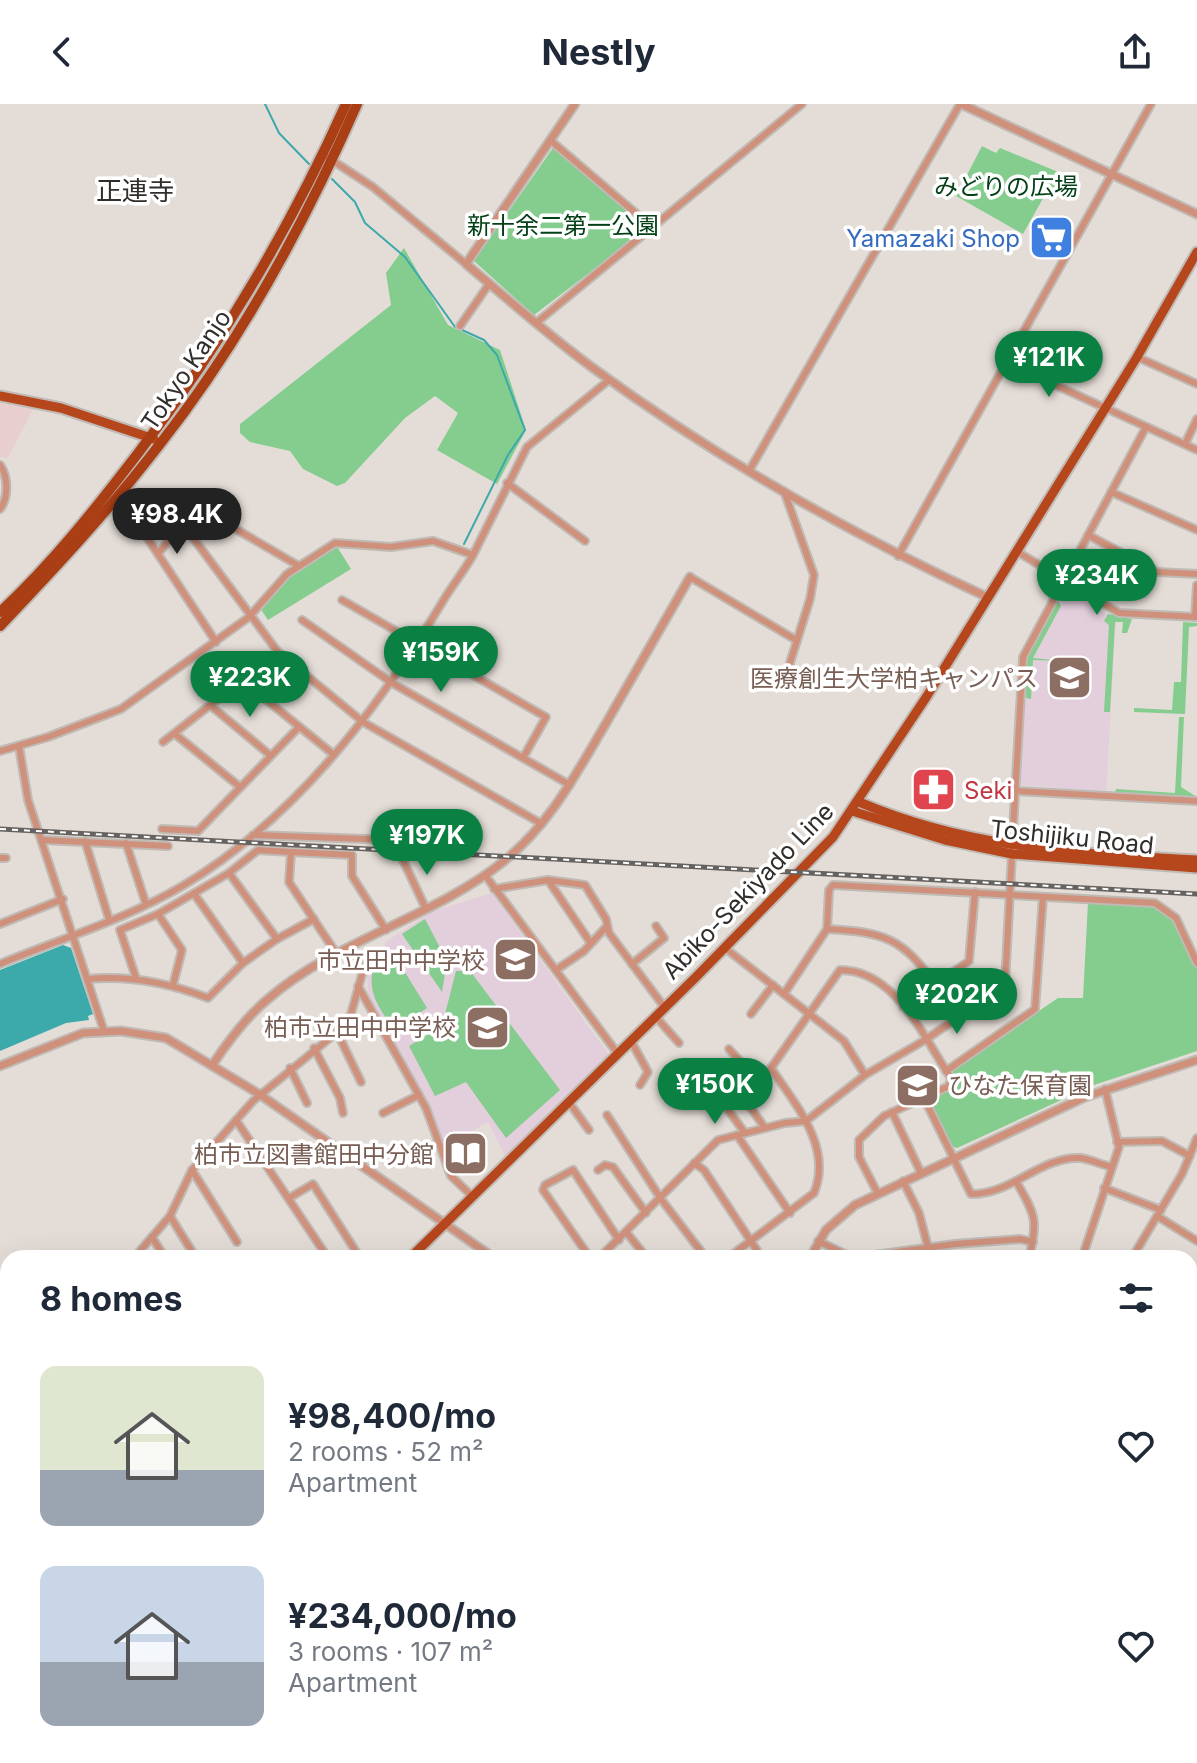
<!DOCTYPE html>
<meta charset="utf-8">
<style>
:root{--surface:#fff;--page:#f6f6f7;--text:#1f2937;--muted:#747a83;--accent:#0b8043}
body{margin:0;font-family:Inter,"Noto Sans JP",sans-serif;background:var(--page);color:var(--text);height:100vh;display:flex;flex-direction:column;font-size:30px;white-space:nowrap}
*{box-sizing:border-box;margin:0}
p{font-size:26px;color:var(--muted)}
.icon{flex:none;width:44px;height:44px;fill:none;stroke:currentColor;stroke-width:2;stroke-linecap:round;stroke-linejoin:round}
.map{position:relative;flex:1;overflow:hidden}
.drawer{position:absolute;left:0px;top:1146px;width:1198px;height:514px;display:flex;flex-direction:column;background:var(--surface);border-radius:24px 24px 0 0;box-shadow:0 8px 32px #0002}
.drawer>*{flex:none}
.price{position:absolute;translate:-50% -68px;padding:0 18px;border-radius:28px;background:var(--accent);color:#fff;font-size:26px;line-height:52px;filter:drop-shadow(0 2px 4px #0008)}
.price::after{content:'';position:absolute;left:50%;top:48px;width:24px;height:18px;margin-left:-12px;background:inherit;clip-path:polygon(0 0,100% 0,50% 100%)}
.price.active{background:#222;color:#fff}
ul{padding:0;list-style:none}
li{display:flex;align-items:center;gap:24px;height:200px;padding:0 40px}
li span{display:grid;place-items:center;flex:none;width:224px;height:160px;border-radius:16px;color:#555}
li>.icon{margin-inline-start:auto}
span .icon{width:96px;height:96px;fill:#fffc;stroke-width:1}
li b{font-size:34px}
h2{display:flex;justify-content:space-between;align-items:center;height:96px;padding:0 40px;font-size:34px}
header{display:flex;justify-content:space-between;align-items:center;height:104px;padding:0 40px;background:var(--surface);font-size:36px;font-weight:700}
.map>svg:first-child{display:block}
.industrial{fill:#e8cece}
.education{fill:#e3cedc}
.green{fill:#84cd8f}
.water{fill:#3ca9aa}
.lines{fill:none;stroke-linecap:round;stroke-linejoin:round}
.stream{stroke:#3ca9aa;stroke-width:2}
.minor-casing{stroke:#c0bab5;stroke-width:10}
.tertiary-casing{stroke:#c0bab5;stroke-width:11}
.primary-casing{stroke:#c0bab5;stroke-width:13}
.trunk-casing{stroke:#c0bab5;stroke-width:14}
.minor{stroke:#cf917c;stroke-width:6}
.tertiary{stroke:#cf917c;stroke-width:7}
.primary{stroke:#b6461c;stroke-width:9}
.trunk{stroke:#aa3e14;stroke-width:10}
.rail-casing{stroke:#66625f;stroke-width:5}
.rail{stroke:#fff;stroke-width:2;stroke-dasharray:6;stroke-linecap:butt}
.labels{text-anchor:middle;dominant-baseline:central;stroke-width:7;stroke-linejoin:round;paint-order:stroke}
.park-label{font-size:24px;fill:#034017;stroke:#fff}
.shop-label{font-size:24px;fill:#366cbe;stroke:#fff;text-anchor:end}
.street-label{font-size:24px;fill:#302d2b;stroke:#fff}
.education-label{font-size:24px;fill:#785e54;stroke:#fff;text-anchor:end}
.health-label{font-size:24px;fill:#be3a42;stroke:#fff;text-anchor:start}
.neighbourhood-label{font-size:26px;fill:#302d2b;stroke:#fff}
</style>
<header><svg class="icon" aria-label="back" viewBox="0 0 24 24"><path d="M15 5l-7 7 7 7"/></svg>Nestly<svg class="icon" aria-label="share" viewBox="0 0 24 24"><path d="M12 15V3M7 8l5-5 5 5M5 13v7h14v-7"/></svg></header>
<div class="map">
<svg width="1197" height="1659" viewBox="0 0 1197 1659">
<rect width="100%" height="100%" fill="#e4ddd7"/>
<polygon class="industrial" points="0,299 33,305 8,354 0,353"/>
<g class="education">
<polygon points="1067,485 1116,515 1106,688 1019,681 1026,556 1062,486"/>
<polygon points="492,789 610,952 505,1052 488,1018 444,1043 431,1003 368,893 367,870 387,837 431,808"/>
</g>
<g class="green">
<polygon points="982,42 996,49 1000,44 1063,70 1051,91 1046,89 1023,130 956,92"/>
<polygon points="553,44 643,121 644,127 534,211 474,157"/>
<polygon points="404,144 448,221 500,246 526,326 497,380 437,346 458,309 435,292 405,314 345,379 337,382 303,365 290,347 250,338 240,329 240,320 391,201 386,169"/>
<polygon points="336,441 351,465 268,516 260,504 288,473"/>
<polygon points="1057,495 1061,502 1033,554 1063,557 1033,556 1031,595 1026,594 1027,551"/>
<polygon points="1108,510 1132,515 1127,529 1122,529 1123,518 1115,518 1110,608 1104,608 1109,521 1104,517"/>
<polygon points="1183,518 1197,519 1197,522 1189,523 1185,610 1134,608 1134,604 1172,606 1174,578 1181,578"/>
<polygon points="1179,613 1184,613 1181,683 1197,693 1115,689 1116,685 1175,689"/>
<polygon points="1088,798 1152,801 1170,811 1197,865 1197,947 1094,981 957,1044 951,1042 929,996 958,980 952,966 1058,894 1083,894"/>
<polygon points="425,815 447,857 442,888 402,830"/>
<path d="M395,852l32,52 -33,22c-13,-20 -27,-36 -21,-60z"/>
<polygon points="456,867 470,867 560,986 506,1034 466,978 435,992 409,942 442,922"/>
<polygon points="1190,1502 1197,1515 1197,1659 1070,1659 1069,1652 1190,1652"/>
<polygon points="177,1652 280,1652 284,1658 199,1659"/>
</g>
<polygon class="water" points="63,841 71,844 93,910 88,912 89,916 66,919 0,947 0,866"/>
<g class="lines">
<g class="stream">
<polyline points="265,0 279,29 309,60"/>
<polyline points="332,75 355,98 365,119 405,153 455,223"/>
<polyline points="462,226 484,236 497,251 525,326 508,351 464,440"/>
</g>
<defs>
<g id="minor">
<polyline points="550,36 652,123"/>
<polyline points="324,51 373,83 466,160"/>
<polyline points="536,219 802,0"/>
<polyline points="460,222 489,180"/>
<polyline points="1137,253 1197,280"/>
<polyline points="1005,258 1197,346"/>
<polyline points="1185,340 1197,315"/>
<path d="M0,361c8,11 9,33 0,44"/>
<polyline points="749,367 960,0"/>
<polyline points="507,379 585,437"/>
<polyline points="784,387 814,471 810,495 789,562"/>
<polyline points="1111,388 1197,426"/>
<polyline points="119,391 216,538"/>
<polyline points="182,419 278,548 363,618 542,720"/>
<polyline points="1088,431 1157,468 1197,470"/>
<polyline points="1016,447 1119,509 1197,513"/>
<polyline points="158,450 182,419 205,407 299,462"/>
<polyline points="898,452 1151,0"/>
<polyline points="690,473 796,536"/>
<polyline points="342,496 546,613 523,654"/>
<polyline points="1195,513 1197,481"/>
<polyline points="302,516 392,579 570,681"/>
<polyline points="243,577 333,650"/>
<polyline points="211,602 270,651"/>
<polyline points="175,630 240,683"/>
<polyline points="163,638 278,548"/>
<polyline points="19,642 28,696 104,927"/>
<polyline points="0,647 48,633 121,605 249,513 287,470 335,439 391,443 433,437 473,451 527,343 609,276"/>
<polyline points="1016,687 1197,697"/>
<polyline points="162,725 198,727 299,623"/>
<polyline points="253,731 393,736"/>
<polyline points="43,736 168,742"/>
<polyline points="85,737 109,815"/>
<polyline points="126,739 146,800"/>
<polyline points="1012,743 1023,553 1146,323"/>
<polyline points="291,748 352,751 352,772 386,826"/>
<polyline points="0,754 6,754"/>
<polyline points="402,754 426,805"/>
<polyline points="229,769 258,746 291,748 289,778 338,852"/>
<polyline points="485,771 618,950"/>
<polyline points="548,776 590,838"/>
<polyline points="494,785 548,776 585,781 606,815 609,829 665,904"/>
<polyline points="195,791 243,859"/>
<polyline points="158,810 182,846 173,881"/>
<polyline points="0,820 63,795"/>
<path d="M827,825c55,3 76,8 108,56"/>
<polyline points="277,835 314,815"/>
<polyline points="725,844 844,937 865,971"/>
<path d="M0,860c60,-25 127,-45 184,-79 110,-66 191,-172 256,-279 10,-18 23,-33 33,-51"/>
<polyline points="632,860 664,834 656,822"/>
<polyline points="556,866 584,847 607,822"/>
<path d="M88,875c42,-4 81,4 120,19l35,-35 34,-24 -48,-66 -71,41 -38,16 16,48"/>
<polyline points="358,882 426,1004 451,1072 472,1092"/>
<polyline points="784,890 827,825 829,786 833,781 1155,799 1176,814 1197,859"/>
<polyline points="903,903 969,857 975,788"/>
<polyline points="751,910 773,881"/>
<polyline points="656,913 679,939"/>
<polyline points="337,928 361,978"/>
<polyline points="631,937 648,968 640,981"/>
<polyline points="314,944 340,994 343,1009"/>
<polyline points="729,945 758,977 771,964"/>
<polyline points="290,964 307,999"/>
<polyline points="698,965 745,1029"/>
<polyline points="946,967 1035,905 1043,793"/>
<polyline points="741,990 765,1024"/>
<path d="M924,994l47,96c40,1 70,-38 109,-36 10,1 22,7 32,9"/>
<polyline points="568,997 589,1026"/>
<polyline points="892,1008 921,1069"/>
<polyline points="383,1009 419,991"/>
<polyline points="607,1011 661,1095 706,1154"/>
<polyline points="236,1016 328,1154"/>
<polyline points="737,1031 790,1109"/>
<polyline points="1117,1038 1162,1037 1190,1052"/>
<polyline points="694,1059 704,1066 762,1154"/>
<polyline points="192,1066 237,1138"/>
<polyline points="598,1066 605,1061 613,1063 646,1109"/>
<polyline points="903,1077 919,1109 928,1143"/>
<path d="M1017,1079c19,32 21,39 12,75"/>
<polyline points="1104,1084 1161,1106"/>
<polyline points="289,1094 313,1080 360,1154"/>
<polyline points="170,1112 196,1154"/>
<polyline points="1157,1112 1197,1137"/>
<polyline points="627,1129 647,1154"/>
<polyline points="152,1133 165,1154"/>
<polyline points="818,1137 853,1154 955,1140 1020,1135 1033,1138"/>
<polyline points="134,1154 170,1112 192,1066 253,997 341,925 351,910 363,867 351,845"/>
<polyline points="590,1154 543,1086 545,1081 573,1066 619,1136"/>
<polyline points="599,1154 718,1036 785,1019 806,1017 865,971 925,936 1001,884 1005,879 1012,750"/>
<path d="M728,1154l86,-65c19,-46 -19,-89 -43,-125l69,-98c56,0 83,67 111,108l-2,8 -65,30 -25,24v17l19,37"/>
<polyline points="1082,1154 1119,1043 1105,985"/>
<polyline points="1132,1154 1182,1070 1197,1034"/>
<polyline points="0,1192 8,1195"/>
<polyline points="0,1290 8,1291"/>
<polyline points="1190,1316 1197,1318"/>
<polyline points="0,1417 8,1422"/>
<polyline points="0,1449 8,1454"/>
<polyline points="0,1543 8,1549"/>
<polyline points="146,1652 167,1659"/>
<polyline points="629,1652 629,1659"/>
<polyline points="873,1652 874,1659"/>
<polyline points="1001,1652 1001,1659"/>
<polyline points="55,1659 58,1655 63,1659"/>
<polyline points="117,1659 121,1652"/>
<polyline points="316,1659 318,1652"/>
<polyline points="435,1659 439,1652"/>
<polyline points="477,1659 478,1652"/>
<polyline points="516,1659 516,1652"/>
<polyline points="555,1659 555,1652"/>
<polyline points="589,1659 589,1652"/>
<polyline points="655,1659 656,1652"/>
</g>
<g id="tertiary">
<path d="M575,0l-109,160c42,35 83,72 127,104 123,90 256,165 394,229"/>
<polyline points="961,0 1197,110"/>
<path d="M213,960c16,-24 33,-47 55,-65 66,-58 167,-82 236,-138 46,-37 72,-87 101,-136 28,-49 57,-99 85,-148"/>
<polyline points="0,962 83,929 121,927 166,934 259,990 494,1154"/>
<polyline points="810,1154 826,1126 855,1101 1085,993 1197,956"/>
<polyline points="1190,1221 1197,1219"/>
<polyline points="1190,1436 1197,1439"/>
<polyline points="447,1659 448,1652"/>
</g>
<g id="primary">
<polyline points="0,292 61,304 154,335"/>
<path d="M859,698c113,48 218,51 338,58"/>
<polyline points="852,707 945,736 1012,750 1197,764"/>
<polyline points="410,1154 696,873 833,733 927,592 1137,253 1197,148"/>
<polyline points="0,1573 8,1561"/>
</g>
<g id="trunk">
<path d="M0,508c52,-48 96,-104 139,-160 83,-109 151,-223 207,-348"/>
<path d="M0,522c56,-59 111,-118 160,-182 81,-103 145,-221 197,-340"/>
</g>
</defs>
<use href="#minor" class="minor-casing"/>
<use href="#tertiary" class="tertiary-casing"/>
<use href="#primary" class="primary-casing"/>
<use href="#trunk" class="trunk-casing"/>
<use href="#minor" class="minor"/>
<use href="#tertiary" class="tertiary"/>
<use href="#primary" class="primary"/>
<use href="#trunk" class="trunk"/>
<defs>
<polyline id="rail" points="0,725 1197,790"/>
</defs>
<use href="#rail" class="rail-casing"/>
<use href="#rail" class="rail"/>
</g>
<defs>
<symbol id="supermarket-square" viewBox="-11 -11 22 22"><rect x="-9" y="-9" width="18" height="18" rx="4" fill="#3f7fe0" stroke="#fff"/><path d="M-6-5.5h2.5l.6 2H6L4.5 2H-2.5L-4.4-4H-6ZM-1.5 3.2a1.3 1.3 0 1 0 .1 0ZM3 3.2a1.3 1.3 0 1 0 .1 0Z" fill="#fff"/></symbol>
<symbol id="university-square" viewBox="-11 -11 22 22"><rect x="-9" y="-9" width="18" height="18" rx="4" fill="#8d6e63" stroke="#fff"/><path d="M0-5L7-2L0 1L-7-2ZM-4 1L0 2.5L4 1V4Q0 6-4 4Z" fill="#fff"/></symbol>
<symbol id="pharmacy-square" viewBox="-11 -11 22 22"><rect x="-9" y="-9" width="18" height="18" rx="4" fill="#e0444e" stroke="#fff"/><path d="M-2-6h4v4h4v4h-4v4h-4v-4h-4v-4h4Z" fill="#fff"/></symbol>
<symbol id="school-square" viewBox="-11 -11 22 22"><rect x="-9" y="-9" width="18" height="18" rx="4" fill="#8d6e63" stroke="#fff"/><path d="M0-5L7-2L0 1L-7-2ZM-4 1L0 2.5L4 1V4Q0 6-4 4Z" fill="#fff"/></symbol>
<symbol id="library-square" viewBox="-11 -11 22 22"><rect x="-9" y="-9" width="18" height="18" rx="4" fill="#8d6e63" stroke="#fff"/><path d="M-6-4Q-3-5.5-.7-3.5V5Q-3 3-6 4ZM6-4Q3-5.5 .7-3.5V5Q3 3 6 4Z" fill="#fff"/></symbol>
</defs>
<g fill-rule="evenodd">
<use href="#supermarket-square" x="1026" y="108" width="51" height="51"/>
<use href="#university-square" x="1044" y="548" width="51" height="51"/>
<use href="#pharmacy-square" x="908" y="660" width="51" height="51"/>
<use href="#school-square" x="490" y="830" width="51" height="51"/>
<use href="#school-square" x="462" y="898" width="51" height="51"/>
<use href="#school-square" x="892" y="956" width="51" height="51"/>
<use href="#library-square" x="440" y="1024" width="51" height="51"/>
</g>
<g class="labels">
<g class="park-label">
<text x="1006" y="82">みどりの広場</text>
<text x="563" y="121">新十余二第一公園</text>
</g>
<g class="shop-label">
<text x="1020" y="134">Yamazaki Shop</text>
</g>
<g class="street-label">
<text transform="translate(186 266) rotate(-56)">Tokyo Kanjo</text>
<text transform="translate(1072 733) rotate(6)">Toshijiku Road</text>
<text transform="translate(748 787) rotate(-46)">Abiko-Sekiyado Line</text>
</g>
<g class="education-label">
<text x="1038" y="574">医療創生大学柏キャンパス</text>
<text x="485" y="856">市立田中中学校</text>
<text x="456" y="923">柏市立田中中学校</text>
<text x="948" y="981" text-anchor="start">ひなた保育園</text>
<text x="434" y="1050">柏市立図書館田中分館</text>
</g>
<g class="health-label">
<text x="964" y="686">Seki</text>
</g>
<g class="neighbourhood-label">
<text x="135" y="86">正連寺</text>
</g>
</g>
</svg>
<b class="price" style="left:1049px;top:295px">¥121K</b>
<b class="price active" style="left:177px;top:452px">¥98.4K</b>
<b class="price" style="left:1097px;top:513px">¥234K</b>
<b class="price" style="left:441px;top:590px">¥159K</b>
<b class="price" style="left:250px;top:615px">¥223K</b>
<b class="price" style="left:427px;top:773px">¥197K</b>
<b class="price" style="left:957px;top:932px">¥202K</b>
<b class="price" style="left:715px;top:1022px">¥150K</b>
<section class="drawer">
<h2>8 homes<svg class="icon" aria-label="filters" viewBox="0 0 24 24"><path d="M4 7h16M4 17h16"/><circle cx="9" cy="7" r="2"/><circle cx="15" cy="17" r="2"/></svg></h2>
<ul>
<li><span style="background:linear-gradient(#dfe7d0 65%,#9aa5b1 0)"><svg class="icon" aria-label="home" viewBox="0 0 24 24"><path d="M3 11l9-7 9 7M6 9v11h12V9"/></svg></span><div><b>¥98,400/mo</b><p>2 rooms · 52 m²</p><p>Apartment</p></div><svg class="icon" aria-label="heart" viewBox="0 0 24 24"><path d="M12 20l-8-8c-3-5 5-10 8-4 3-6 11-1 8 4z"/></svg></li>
<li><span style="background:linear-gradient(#c9d6e8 60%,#9aa5b1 0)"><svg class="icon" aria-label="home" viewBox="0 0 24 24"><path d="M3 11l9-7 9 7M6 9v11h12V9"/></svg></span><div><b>¥234,000/mo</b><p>3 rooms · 107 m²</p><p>Apartment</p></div><svg class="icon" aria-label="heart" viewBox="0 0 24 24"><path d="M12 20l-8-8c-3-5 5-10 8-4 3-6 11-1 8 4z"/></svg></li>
</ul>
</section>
</div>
